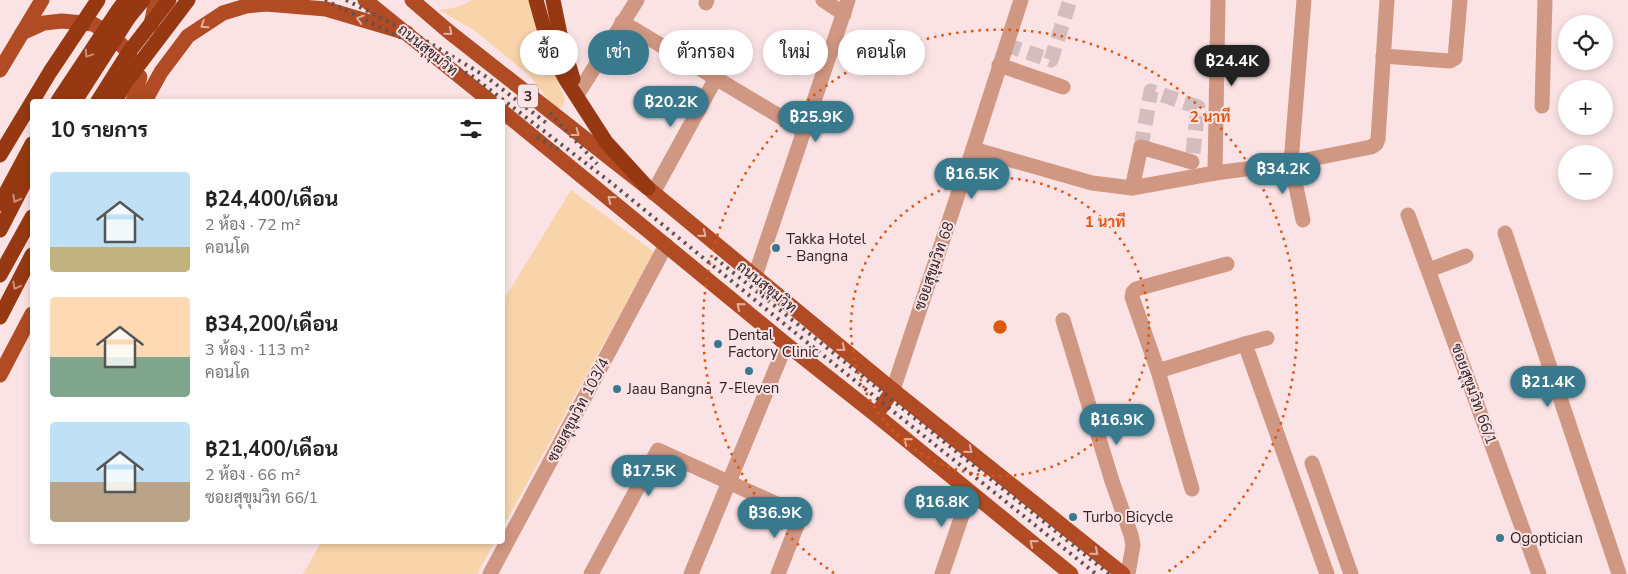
<!DOCTYPE html>
<html lang="th">
<meta charset="utf-8">
<style>
:root{--surface:#fff;--page:#f6f6f6;--text:#222;--muted:#767676;--accent:#39798d}
body{margin:0;font-family:"Nunito Sans",Sarabun,sans-serif;background:var(--page);color:var(--text);height:100vh;display:flex;flex-direction:column;font-size:19px;white-space:nowrap}
*{box-sizing:border-box;margin:0}
p{font-size:16px;color:var(--muted)}
.icon{flex:none;width:28px;height:28px;fill:none;stroke:currentColor;stroke-width:2;stroke-linecap:round;stroke-linejoin:round}
.map{position:relative;flex:1;overflow:hidden}
.details{position:absolute;left:30px;top:99px;width:475px;height:445px;display:flex;flex-direction:column;background:var(--surface);border-radius:5px;box-shadow:0 2px 8px #0003}
.details>*{flex:none}
.banner{position:absolute;left:520px;top:30px;width:475px;height:45px;display:flex;gap:10px}
.fabs{position:absolute;left:1558px;top:15px;display:grid;gap:10px}
.fabs a{display:grid;place-items:center;width:55px;height:55px;border-radius:50%;background:var(--surface);box-shadow:0 2px 8px #0003;font-size:25px}
.price{position:absolute;translate:-50% -42px;padding:0 11px;border-radius:18px;background:var(--accent);color:#fff;font-size:16px;line-height:32px;filter:drop-shadow(0 1px 2px #0008)}
.price::after{content:'';position:absolute;left:50%;top:30px;width:15px;height:11px;margin-left:-8px;background:inherit;clip-path:polygon(0 0,100% 0,50% 100%)}
.price.selected{background:#222;color:#fff}
ul{padding:0;list-style:none}
li{display:flex;align-items:center;gap:15px;height:125px;padding:0 20px}
li span{display:grid;place-items:center;flex:none;width:140px;height:100px;border-radius:5px;color:#555}
li>.icon{margin-inline-start:auto}
span .icon{width:60px;height:60px;fill:#fffc;stroke-width:1}
li b{font-size:21px}
h2{display:flex;justify-content:space-between;align-items:center;height:60px;padding:0 20px;font-size:21px}
.pill{padding:0 18px;border-radius:22px;background:var(--surface);box-shadow:0 2px 8px #0003;font-size:18px;line-height:45px}
.pill.selected{background:var(--accent);color:#fff}
.map>svg:first-child{display:block}
.green{fill:#f8d4ab}
.lines{fill:none;stroke-linecap:round;stroke-linejoin:round}
.minor-tunnel{stroke:#d3bdbf;stroke-width:15;stroke-dasharray:15 8;stroke-linecap:butt}
.minor{stroke:#d09782;stroke-width:15}
.major{stroke:#b04b23;stroke-width:15}
.highway{stroke:#963912;stroke-width:15}
.rail{stroke:#625153;stroke-width:4;stroke-dasharray:2.5 5;stroke-linecap:butt}
.oneway{stroke:#e1aea1}
.oneway2{stroke:#c88e7c}
.ring{fill:none;stroke:#df560d;stroke-width:2.5;stroke-dasharray:2.5 5}
.poi-dot{fill:#39798d;stroke:#fbe3e5;stroke-width:2}
.labels{text-anchor:middle;dominant-baseline:central;stroke-width:4;stroke-linejoin:round;paint-order:stroke}
.shield{fill:#fbe3e5;stroke:#6e5d5f;stroke-width:1}
.shield-label{font-size:14px;font-weight:bold;fill:#322426}
.street-label{font-size:15px;fill:#322426;stroke:#fbe3e5}
.poi-label{font-size:15px;fill:#322426;stroke:#fbe3e5;text-anchor:start}
.centre{fill:#df560d;stroke:#fbe3e5;stroke-width:2.5}
.ring-label{font-size:15px;text-anchor:middle;font-weight:bold;fill:#df560d;stroke:#fbe3e5;stroke-width:4;stroke-linejoin:round;paint-order:stroke}
</style>
<div class="map">
<svg width="1628" height="574" viewBox="0 0 1628 574">
<rect width="100%" height="100%" fill="#fbe3e5"/>
<g class="green">
<path d="M472,0h57l11,40 25,58 -2,8 -3,2 -7,-2 -23,-30 -56,-46 -35,-20c13,-1 22,-4 33,-10z"/>
<polygon points="571,190 654,252 503,527 503,301"/>
<polygon points="322,541 495,541 477,574 303,574"/>
</g>
<g class="lines">
<g class="minor-tunnel">
<polyline points="1006,45 1051,60 1070,0"/>
<polyline points="1141,147 1151,91 1198,107 1192,162"/>
</g>
<g class="minor">
<polyline points="823,0 844,14"/>
<polyline points="706,3 707,0"/>
<polyline points="622,22 804,131"/>
<polyline points="1383,56 1450,61 1455,58 1460,0"/>
<polyline points="999,65 1063,87"/>
<polyline points="577,95 637,0"/>
<polyline points="1542,106 1545,0"/>
<polyline points="973,149 1092,183 1132,188 1215,173 1291,163 1371,147 1376,144 1378,139 1387,0"/>
<polyline points="1215,173 1218,0"/>
<polyline points="1132,188 1141,147 1192,162"/>
<polyline points="653,193 716,78"/>
<polyline points="1408,215 1539,574"/>
<polyline points="1303,220 1291,163 1304,0"/>
<polyline points="1505,233 1619,574"/>
<polyline points="1429,270 1466,256"/>
<polyline points="755,276 848,0"/>
<polyline points="1063,320 1112,481 1131,535 1133,545 1128,574"/>
<polyline points="1245,344 1267,338"/>
<polyline points="1158,371 1132,297 1133,292 1136,289 1227,264"/>
<polyline points="893,390 973,149 1021,0"/>
<polyline points="1312,463 1351,574"/>
<polyline points="1192,489 1158,371 1245,344 1327,574"/>
<polyline points="490,574 666,245"/>
<polyline points="591,574 658,450 801,515 778,574"/>
<polyline points="691,574 786,344"/>
<polyline points="942,574 970,492"/>
</g>
<g class="major">
<polyline points="365,0 490,101"/>
<polyline points="412,0 448,31 648,188 893,390 1123,574"/>
<polyline points="151,25 156,0"/>
<polyline points="22,33 44,23 62,21 93,24 113,36 129,53 137,88"/>
<polyline points="0,70 42,0"/>
<polyline points="133,101 140,77"/>
<polyline points="145,101 161,72 188,36 223,13 246,6 266,4 326,9 407,33"/>
<polyline points="502,111 786,344 876,415 1071,574"/>
<polyline points="0,375 32,314"/>
<polyline points="876,415 893,390"/>
</g>
<g class="highway">
<polyline points="536,0 547,39 558,65 566,80 606,142 648,188"/>
<polyline points="553,0 561,39 573,79"/>
<polyline points="58,101 119,9 126,0"/>
<polyline points="75,101 129,17 143,0"/>
<polyline points="98,101 129,52 169,0"/>
<polyline points="115,101 125,83 188,0"/>
<polyline points="0,155 50,72 98,0"/>
<polyline points="0,204 32,144"/>
<polyline points="0,230 32,168"/>
<polyline points="0,275 32,217"/>
<polyline points="0,317 32,255"/>
</g>
<g class="rail">
<polyline points="325,0 408,41 472,76 609,181 788,327 1096,574"/>
<polyline points="346,0 423,39 485,76 549,125"/>
<polyline points="550,113 597,164"/>
<polyline points="537,137 561,151"/>
<polyline points="715,258 1109,574"/>
</g>
</g>
<defs><path id="oneway-chevron" d="M-2-3.5L2.5 0L-2 3.5" fill="none" stroke-width="1.6" stroke-linecap="round" stroke-linejoin="round" transform="scale(1.25)"/></defs>
<g class="oneway">
<use href="#oneway-chevron" transform="translate(360 19) rotate(-164)"/>
<use href="#oneway-chevron" transform="translate(204 25) rotate(147)"/>
<use href="#oneway-chevron" transform="translate(449 32) rotate(40)"/>
<use href="#oneway-chevron" transform="translate(576 133) rotate(37)"/>
<use href="#oneway-chevron" transform="translate(611 199) rotate(-141)"/>
<use href="#oneway-chevron" transform="translate(703 234) rotate(39)"/>
<use href="#oneway-chevron" transform="translate(740 306) rotate(-140)"/>
<use href="#oneway-chevron" transform="translate(842 348) rotate(39)"/>
<use href="#oneway-chevron" transform="translate(907 441) rotate(-141)"/>
<use href="#oneway-chevron" transform="translate(969 450) rotate(39)"/>
<use href="#oneway-chevron" transform="translate(1033 543) rotate(-141)"/>
<use href="#oneway-chevron" transform="translate(1095 552) rotate(39)"/>
</g>
<g class="oneway2">
<use href="#oneway-chevron" transform="translate(88 54) rotate(124)"/>
<use href="#oneway-chevron" transform="translate(16 199) rotate(118)"/>
<use href="#oneway-chevron" transform="translate(16 286) rotate(118)"/>
</g>
<g class="ring">
<circle cx="1000" cy="327" r="149"/>
<path d="M834 573A297 297 0 1 1 1166 573"/>
</g>
<g class="poi-dot">
<circle cx="776" cy="248" r="5"/>
<circle cx="718" cy="344" r="5"/>
<circle cx="749" cy="371" r="5"/>
<circle cx="617" cy="389" r="5"/>
<circle cx="1073" cy="517" r="5"/>
<circle cx="1500" cy="538" r="5"/>
</g>
<g class="labels">
<rect class="shield" x="518" y="84.5" width="20" height="23" rx="4"/>
<g class="shield-label">
<text x="528" y="96">3</text>
</g>
<g class="street-label">
<text transform="translate(428 50) rotate(39)">ถนนสุขุมวิท</text>
<text transform="translate(934 266) rotate(-71)">ซอยสุขุมวิท 68</text>
<text transform="translate(767 287) rotate(39)">ถนนสุขุมวิท</text>
<text transform="translate(1474 394) rotate(70)">ซอยสุขุมวิท 66/1</text>
<text transform="translate(578 410) rotate(-62)">ซอยสุขุมวิท 103/4</text>
</g>
<g class="poi-label">
<text x="786" y="239">Takka Hotel<tspan x="786" dy="17">- Bangna</tspan></text>
<text x="728" y="335">Dental<tspan x="728" dy="17">Factory Clinic</tspan></text>
<text x="749" y="388" text-anchor="middle">7-Eleven</text>
<text x="627" y="389">Jaau Bangna</text>
<text x="1083" y="517">Turbo Bicycle</text>
<text x="1510" y="538">Ogoptician</text>
</g>
</g>
<circle cx="1000" cy="327" r="8" class="centre"/>
<g class="ring-label">
<text x="1210" y="122">2 นาที</text>
<text x="1105" y="227">1 นาที</text>
</g>
</svg>
<div class="fabs">
<a><svg class="icon" aria-label="locate" viewBox="0 0 24 24"><circle cx="12" cy="12" r="6"/><path d="M12 2v4M12 18v4M2 12h4M18 12h4"/></svg></a>
<a>+</a>
<a>−</a>
</div>
<b class="price selected" style="left:1232px;top:87px">฿24.4K</b>
<b class="price" style="left:671px;top:128px">฿20.2K</b>
<b class="price" style="left:816px;top:143px">฿25.9K</b>
<b class="price" style="left:1283px;top:195px">฿34.2K</b>
<b class="price" style="left:972px;top:200px">฿16.5K</b>
<b class="price" style="left:1548px;top:408px">฿21.4K</b>
<b class="price" style="left:1117px;top:446px">฿16.9K</b>
<b class="price" style="left:649px;top:497px">฿17.5K</b>
<b class="price" style="left:942px;top:528px">฿16.8K</b>
<b class="price" style="left:775px;top:539px">฿36.9K</b>
<div class="banner">
<a class="pill">ซื้อ</a>
<a class="pill selected">เช่า</a>
<a class="pill">ตัวกรอง</a>
<a class="pill">ใหม่</a>
<a class="pill">คอนโด</a>
</div>
<section class="details">
<h2>10 รายการ<svg class="icon" aria-label="filters" viewBox="0 0 24 24"><path d="M4 7h16M4 17h16"/><circle cx="9" cy="7" r="2"/><circle cx="15" cy="17" r="2"/></svg></h2>
<ul>
<li><span style="background:linear-gradient(#bfe0f5 75%,#c2b280 0)"><svg class="icon" aria-label="home" viewBox="0 0 24 24"><path d="M3 11l9-7 9 7M6 9v11h12V9"/></svg></span><div><b>฿24,400/เดือน</b><p>2 ห้อง · 72 m²</p><p>คอนโด</p></div></li>
<li><span style="background:linear-gradient(#ffd9b3 60%,#7fa58c 0)"><svg class="icon" aria-label="home" viewBox="0 0 24 24"><path d="M3 11l9-7 9 7M6 9v11h12V9"/></svg></span><div><b>฿34,200/เดือน</b><p>3 ห้อง · 113 m²</p><p>คอนโด</p></div></li>
<li><span style="background:linear-gradient(#bfe0f5 60%,#b9a48a 0)"><svg class="icon" aria-label="home" viewBox="0 0 24 24"><path d="M3 11l9-7 9 7M6 9v11h12V9"/></svg></span><div><b>฿21,400/เดือน</b><p>2 ห้อง · 66 m²</p><p>ซอยสุขุมวิท 66/1</p></div></li>
</ul>
</section>
</div>
